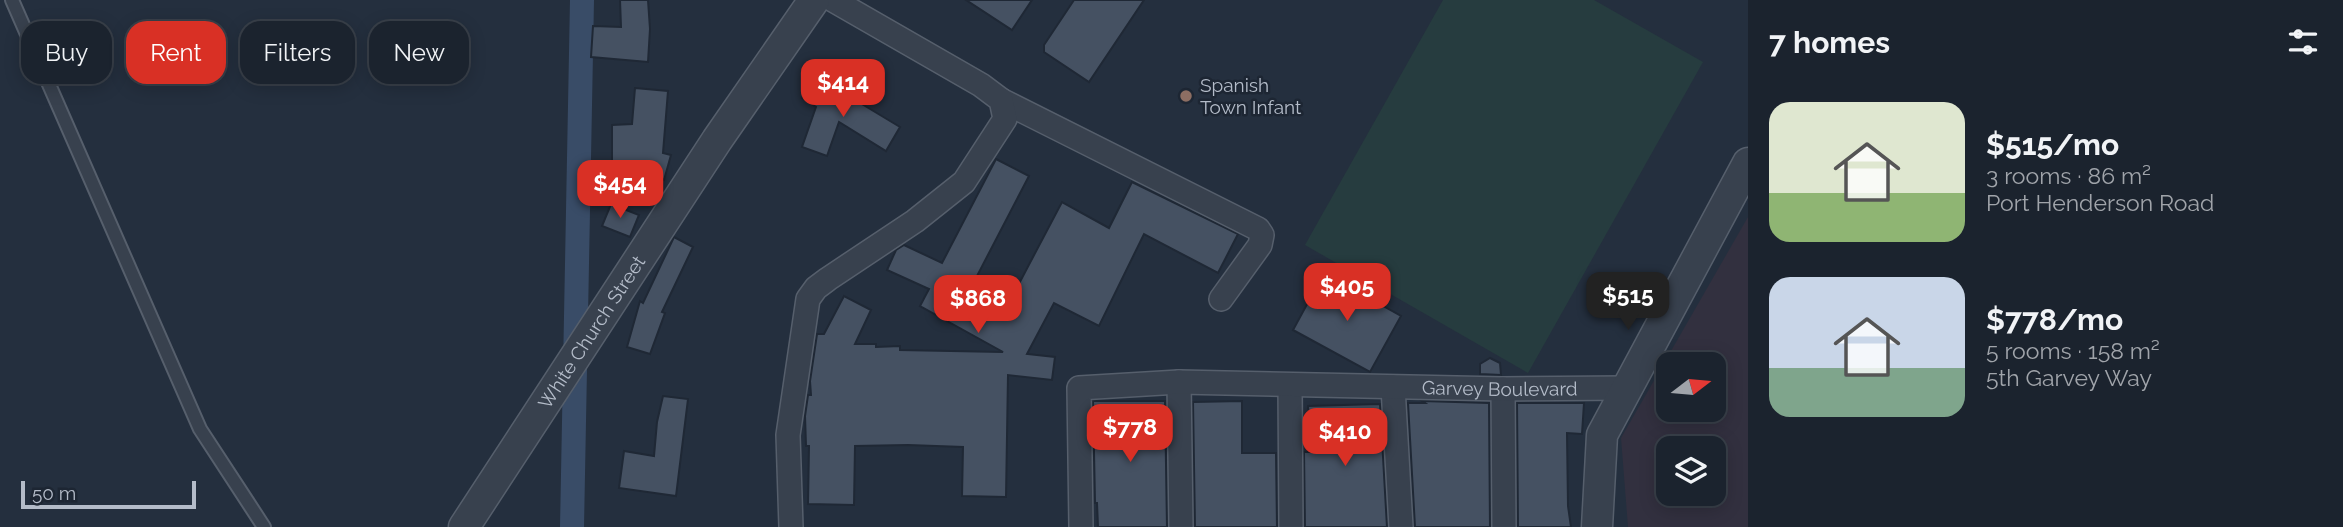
<!DOCTYPE html>
<meta charset="utf-8">
<style>
:root{--surface:#1b232e;--page:#282f3a;--text:#f1f3f6;--muted:#a0a4aa;--line:#39404a;--accent:#d93025}
body{margin:0;font-family:Raleway,sans-serif;background:var(--page);color:var(--text);height:100vh;display:flex;flex-direction:column;font-size:26px;white-space:nowrap}
*{box-sizing:border-box;margin:0}
p{font-size:23px;color:var(--muted)}
.icon{flex:none;width:38px;height:38px;fill:none;stroke:currentColor;stroke-width:2;stroke-linecap:round;stroke-linejoin:round}
.map{position:relative;flex:1;overflow:hidden}
.drawer{display:flex;flex-direction:column;background:var(--surface);width:595px}
.drawer>*{flex:none}
.hud{position:absolute;left:21px;top:21px;width:665px;height:63px;display:flex;gap:14px}
.needle{width:46px;rotate:74deg}
.fabs{position:absolute;left:1656px;top:352px;display:grid;gap:14px}
.fabs a{display:grid;place-items:center;width:70px;height:70px;border-radius:14px;background:var(--surface);box-shadow:0 4px 18px #0003,0 0 0 2px var(--line);font-size:35px}
.scale{position:absolute;left:21px;bottom:18px;width:175px;box-sizing:border-box;padding-left:7px;border:4px solid #b4bcc9;border-top:0;font-size:19px;line-height:24px;white-space:nowrap;color:#b4bcc9;-webkit-text-stroke:5px #1d2633;paint-order:stroke}
.price{position:absolute;translate:-50% -60px;padding:0 16px;border-radius:14px;background:var(--accent);color:#fff;font-size:23px;line-height:46px;filter:drop-shadow(0 2px 4px #0008)}
.price::after{content:'';position:absolute;left:50%;top:42px;width:21px;height:16px;margin-left:-10px;background:inherit;clip-path:polygon(0 0,100% 0,50% 100%)}
.price.active{background:#222;color:#fff}
ul{padding:0;list-style:none}
li{display:flex;align-items:center;gap:21px;height:175px;padding:0 21px}
li span{display:grid;place-items:center;flex:none;width:196px;height:140px;border-radius:21px;color:#555}
li>.icon{margin-inline-start:auto}
span .icon{width:84px;height:84px;fill:#fffc;stroke-width:1}
li b{font-size:30px}
h2{display:flex;justify-content:space-between;align-items:center;height:84px;padding:0 21px;font-size:30px}
.pill{padding:0 24px;border-radius:21px;background:var(--surface);box-shadow:0 4px 18px #0003,0 0 0 2px var(--line);font-size:24px;line-height:63px}
.pill.active{background:var(--accent);color:#fff}
main{display:flex;flex:1;min-height:0}
.map>svg:first-child{display:block}
.medical{fill:#32303f;fill-rule:evenodd}
.green{fill:#263c3f}
.lines{fill:none;stroke-linecap:round;stroke-linejoin:round}
.canal{stroke:#394c67;stroke-width:24}
.building{fill:#455162;stroke:#1f2835;stroke-width:2}
.service-casing{stroke:#565f6c;stroke-width:16}
.minor-casing{stroke:#565f6c;stroke-width:26}
.tertiary-casing{stroke:#565f6c;stroke-width:33}
.service{stroke:#38414e;stroke-width:12}
.minor{stroke:#38414e;stroke-width:23}
.tertiary{stroke:#38414e;stroke-width:30}
.education-dot{fill:#8d6e63;stroke:#1d2633;stroke-width:2.5}
.labels{text-anchor:middle;dominant-baseline:central;stroke-width:5;stroke-linejoin:round;paint-order:stroke}
.poi-label{font-size:19px;fill:#b4bcc9;stroke:#1d2633;text-anchor:start}
.street-label{font-size:19px;fill:#b4bcc9;stroke:#1d2633}
</style>
<main>
<div class="map">
<svg width="1748" height="527" viewBox="0 0 1748 527">
<rect width="100%" height="100%" fill="#242f3e"/>
<path class="medical" d="M1748,217v310h-120l-7,-89zM1668,364h45v46h-45zM1668,448h45v46h-45z"/>
<polygon class="green" points="1443,0 1594,0 1703,62 1528,373 1305,245"/>
<g class="lines">
<polyline class="canal" points="572,527 582,0"/>
</g>
<g class="building">
<polygon points="620,0 648,0 650,29 648,62 591,57 593,26 621,27"/>
<polygon points="966,0 1032,0 1012,30"/>
<polygon points="1074,0 1144,0 1089,82 1044,52 1044,45"/>
<polygon points="817,77 900,127 886,151 839,122 827,156 802,147 816,107 802,98"/>
<polygon points="635,88 668,91 663,153 671,155 664,180 620,169 617,191 598,188 601,165 612,166 612,125 632,124"/>
<polygon points="996,159 1029,176 977,276 1013,295 1062,202 1109,228 1132,182 1238,234 1218,273 1144,234 1099,326 1054,303 1027,354 1055,357 1052,380 1008,375 1006,497 962,496 963,447 908,445 855,446 854,505 808,504 809,446 806,446 805,416 808,395 811,395 810,381 817,334 824,334 844,296 871,310 855,344 876,344 876,347 900,346 900,350 1003,352 920,306 929,289 887,270 896,250 904,245 942,263"/>
<polygon points="611,204 639,215 630,237 602,226"/>
<polygon points="674,237 693,247 662,312 665,313 650,354 627,347 640,301 643,303"/>
<polygon points="1324,273 1401,316 1370,372 1293,330"/>
<polygon points="1490,358 1500,363 1501,375 1480,374 1480,364"/>
<polygon points="663,396 688,399 676,496 619,488 624,451 654,456 657,422"/>
<polygon points="1093,401 1165,401 1167,527 1098,527 1097,503 1095,503"/>
<polygon points="1242,401 1242,453 1276,453 1277,527 1195,527 1193,402"/>
<polygon points="1422,401 1489,403 1490,527 1415,527 1408,403 1425,403"/>
<polygon points="1517,403 1584,403 1582,434 1567,433 1568,506 1571,527 1518,527"/>
<polygon points="1380,404 1387,527 1305,527 1304,452 1310,452 1308,406"/>
</g>
<g class="lines">
<defs>
<polyline id="service" points="12,0 200,429 264,527"/>
<g id="minor">
<polyline points="1001,100 1258,229 1262,235 1260,245 1221,299"/>
<polyline points="1179,382 1181,527"/>
<polyline points="1290,385 1291,527"/>
<polyline points="1393,387 1401,527"/>
<polyline points="1503,389 1504,527"/>
<polyline points="791,527 788,435 808,299 816,288 828,279 915,221 964,182 1005,119 1001,100 981,85 833,0"/>
<path id="s1" d="M1081,527l-2,-139 100,-6 324,7 123,-1"/>
</g>
<g id="tertiary">
<path id="s2" d="M464,527l253,-387 97,-140"/>
<polyline points="1597,527 1602,435 1748,163"/>
</g>
</defs>
<use href="#service" class="service-casing"/>
<use href="#minor" class="minor-casing"/>
<use href="#tertiary" class="tertiary-casing"/>
<use href="#service" class="service"/>
<use href="#minor" class="minor"/>
<use href="#tertiary" class="tertiary"/>
</g>
<circle class="education-dot" cx="1186" cy="96" r="7"/>
<g class="labels">
<g class="poi-label">
<text x="1200" y="85">Spanish<tspan x="1200" dy="22">Town Infant</tspan></text>
</g>
<g class="street-label">
<text stroke="none"><textPath href="#s2" startOffset="233">White Church Street</textPath></text>
<text stroke="none"><textPath href="#s1" startOffset="560">Garvey Boulevard</textPath></text>
</g>
</g>
</svg>
<div class="fabs">
<a><svg class="needle" viewBox="-14 -14 28 28"><path d="M0-13l5 13h-10z" fill="#e53935"/><path d="M0 13l5-13h-10z" fill="#a0a4aa"/></svg></a>
<a><svg class="icon" aria-label="layers" viewBox="0 0 24 24"><path d="M12 4l9 5-9 5-9-5zM3 14l9 5 9-5"/></svg></a>
</div>
<div class="scale">50 m</div>
<b class="price" style="left:843px;top:119px">$414</b>
<b class="price" style="left:620px;top:220px">$454</b>
<b class="price" style="left:1347px;top:323px">$405</b>
<b class="price active" style="left:1628px;top:332px">$515</b>
<b class="price" style="left:978px;top:335px">$868</b>
<b class="price" style="left:1130px;top:464px">$778</b>
<b class="price" style="left:1345px;top:468px">$410</b>
<div class="hud">
<a class="pill">Buy</a>
<a class="pill active">Rent</a>
<a class="pill">Filters</a>
<a class="pill">New</a>
</div>
</div>
<section class="drawer">
<h2>7 homes<svg class="icon" aria-label="filters" viewBox="0 0 24 24"><path d="M4 7h16M4 17h16"/><circle cx="9" cy="7" r="2"/><circle cx="15" cy="17" r="2"/></svg></h2>
<ul>
<li><span style="background:linear-gradient(#dfe7d0 65%,#8fb573 0)"><svg class="icon" aria-label="home" viewBox="0 0 24 24"><path d="M3 11l9-7 9 7M6 9v11h12V9"/></svg></span><div><b>$515/mo</b><p>3 rooms · 86 m²</p><p>Port Henderson Road</p></div></li>
<li><span style="background:linear-gradient(#c9d6e8 65%,#7fa58c 0)"><svg class="icon" aria-label="home" viewBox="0 0 24 24"><path d="M3 11l9-7 9 7M6 9v11h12V9"/></svg></span><div><b>$778/mo</b><p>5 rooms · 158 m²</p><p>5th Garvey Way</p></div></li>
</ul>
</section>
</main>
